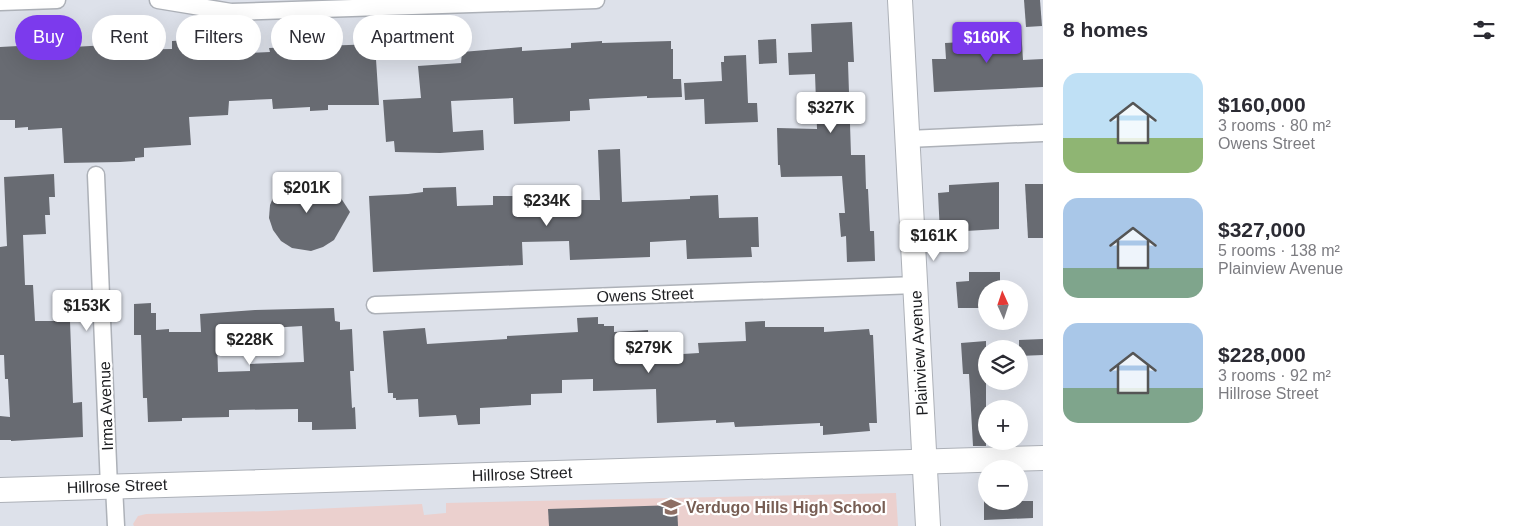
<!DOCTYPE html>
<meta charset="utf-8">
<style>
:root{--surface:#fff;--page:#f7f7f7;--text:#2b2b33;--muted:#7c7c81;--accent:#7c3aed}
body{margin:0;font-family:Arial,sans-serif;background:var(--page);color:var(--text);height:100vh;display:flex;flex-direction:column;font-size:19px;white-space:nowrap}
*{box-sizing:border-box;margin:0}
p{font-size:16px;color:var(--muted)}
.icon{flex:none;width:28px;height:28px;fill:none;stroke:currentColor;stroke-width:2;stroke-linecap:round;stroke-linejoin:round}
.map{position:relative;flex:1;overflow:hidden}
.panel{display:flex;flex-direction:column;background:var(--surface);width:475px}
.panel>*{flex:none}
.banner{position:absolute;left:15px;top:15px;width:475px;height:45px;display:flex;gap:10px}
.needle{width:32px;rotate:357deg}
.buttons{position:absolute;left:978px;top:280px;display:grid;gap:10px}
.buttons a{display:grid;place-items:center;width:50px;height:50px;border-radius:50%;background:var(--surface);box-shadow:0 5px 20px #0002;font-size:25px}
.price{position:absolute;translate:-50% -42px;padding:0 11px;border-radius:5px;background:#fff;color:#222;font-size:16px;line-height:32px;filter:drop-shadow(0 1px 2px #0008)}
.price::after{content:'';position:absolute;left:50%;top:30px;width:15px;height:11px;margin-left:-8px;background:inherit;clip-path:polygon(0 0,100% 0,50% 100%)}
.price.selected{background:var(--accent);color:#fff}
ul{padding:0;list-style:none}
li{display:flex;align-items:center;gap:15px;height:125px;padding:0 20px}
li span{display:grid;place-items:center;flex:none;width:140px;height:100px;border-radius:15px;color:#555}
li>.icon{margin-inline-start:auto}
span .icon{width:60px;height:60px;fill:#fffc;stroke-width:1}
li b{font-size:21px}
h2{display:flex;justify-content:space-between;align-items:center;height:60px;padding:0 20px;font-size:21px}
.chip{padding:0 18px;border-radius:22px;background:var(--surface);box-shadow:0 5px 20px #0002;font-size:18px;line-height:45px}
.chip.selected{background:var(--accent);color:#fff}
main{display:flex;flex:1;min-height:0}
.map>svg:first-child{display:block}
.education{fill:#ebd0ce}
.building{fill:#686b72;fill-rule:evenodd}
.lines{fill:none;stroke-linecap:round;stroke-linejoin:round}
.street-casing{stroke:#adb1b8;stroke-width:19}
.secondary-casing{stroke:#adb1b8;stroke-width:26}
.street{stroke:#fff;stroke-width:16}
.secondary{stroke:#fff;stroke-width:24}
.labels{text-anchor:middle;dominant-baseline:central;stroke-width:4.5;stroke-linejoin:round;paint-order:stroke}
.street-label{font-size:16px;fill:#1d1e21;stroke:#fff}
.education-label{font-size:16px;font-weight:bold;fill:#785e54;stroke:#fff;text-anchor:start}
</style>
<main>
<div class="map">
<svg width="1043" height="526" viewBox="0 0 1043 526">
<rect width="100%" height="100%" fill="#dde1ea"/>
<polygon class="education" points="896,493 898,526 134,526 133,524 138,516 146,514 270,511 422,504 424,515 446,513 446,503"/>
<g class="building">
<polygon points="1024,0 1040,0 1042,26 1026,27"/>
<polygon points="852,22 854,62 848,62 851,155 865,155 866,189 868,189 870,231 874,231 875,261 847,262 846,236 841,237 839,213 845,213 842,176 781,177 780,165 778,165 777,128 817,129 815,74 789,75 788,53 812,52 811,24"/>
<polygon points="1021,28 1023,60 1043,59 1043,87 934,92 932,59 946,59 945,43 981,41 981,30"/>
<polygon points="776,39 777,63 759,64 758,40"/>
<polygon points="189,40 190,56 270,52 269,48 375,44 379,105 328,105 328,110 310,111 310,107 273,109 272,99 229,101 228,115 189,117 191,145 144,148 144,157 135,158 135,161 120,162 64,163 62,128 28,130 28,127 15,128 15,120 0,120 0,47 37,45 37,49 108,45 108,50 172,49 172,41"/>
<polygon points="602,41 602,43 671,41 671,49 673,49 673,79 681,79 682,97 647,98 647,96 589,99 590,110 570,111 570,121 514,124 513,98 451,101 453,132 483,130 484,150 440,153 395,152 394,141 386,142 383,100 421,98 418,66 461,63 462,52 522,47 522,51 571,48 571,43"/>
<polygon points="746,55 748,103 757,103 758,122 705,124 704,99 685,100 684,83 722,81 721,62 724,62 724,56"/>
<polygon points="620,149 622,202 690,199 690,196 718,195 719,218 758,217 759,247 751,247 752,257 687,259 686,240 650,242 650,257 570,260 569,241 522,242 523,265 373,272 369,196 408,194 423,192 423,188 456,187 457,206 493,205 493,196 513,196 513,205 580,205 580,200 600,200 598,150"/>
<polygon points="54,174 55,197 49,197 50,215 45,215 46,234 23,235 25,285 33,285 35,321 70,321 73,403 82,402 83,437 11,441 11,440 0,440 0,416 10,417 8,379 5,379 4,355 0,355 0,247 7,246 4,177"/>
<polygon points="303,176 315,177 327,182 337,192 350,212 334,240 323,247 311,251 292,248 281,241 273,230 269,218 270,205 275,193 290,180"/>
<polygon points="999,182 999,229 966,231 967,239 950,241 950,232 940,233 938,193 949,192 949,185"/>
<polygon points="1025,184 1043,184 1043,238 1028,238"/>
<polygon points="969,272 1000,272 1000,289 986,289 986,308 958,308 956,282 969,281"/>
<path d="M151,303v10h5v17l13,-1v3h32l-1,-18 55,-4 79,-2 1,13 5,1v8l12,-1 2,42h-4l2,37 3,-1 1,22 -44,1v-8h-14v-13l-69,1v7l-47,1v3l-34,1 -1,-24h-4l-2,-63h-7v-31zM302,326l2,36 -54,2v7l-32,1 -1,-32 3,-1v-8z"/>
<polygon points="598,317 598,324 604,324 604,326 614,326 614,332 648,330 650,356 699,353 698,343 746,341 745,322 765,321 765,327 824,327 824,332 869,329 870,335 873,335 877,423 869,423 870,431 823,435 823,426 820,426 820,423 735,427 734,422 716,423 716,420 657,423 656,389 593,391 593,379 562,380 562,393 531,394 531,405 480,408 480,424 458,425 456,415 419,417 418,399 396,400 396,398 393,398 393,393 388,393 383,331 425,328 427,344 507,339 507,336 578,332 577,318"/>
<polygon points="1043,339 1043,355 1019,356 1019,340"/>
<polygon points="986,341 986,446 973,446 969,374 963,374 961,343"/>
<polygon points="984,501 1033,501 1033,518 984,520"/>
<polygon points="677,505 678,526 549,526 548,509"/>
</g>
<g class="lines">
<defs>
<g id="street">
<polyline points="158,0 231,12 596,0"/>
<polyline points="0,2 57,0"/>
<polyline points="908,139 1043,133"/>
<polyline points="96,175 109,487"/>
<polyline points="375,305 916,285"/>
<polyline points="114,486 116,526"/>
</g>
<g id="secondary">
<polyline points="900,0 928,526"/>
<polyline points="0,490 1043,458"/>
</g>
</defs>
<use href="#street" class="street-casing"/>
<use href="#secondary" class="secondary-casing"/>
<use href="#street" class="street"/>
<use href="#secondary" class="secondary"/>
</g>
<defs>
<symbol id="school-bare" viewBox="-9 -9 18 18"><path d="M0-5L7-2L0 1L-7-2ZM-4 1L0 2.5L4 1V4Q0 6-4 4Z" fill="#8d6e63" stroke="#fff" stroke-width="2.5" paint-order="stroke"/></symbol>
</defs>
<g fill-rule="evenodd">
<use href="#school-bare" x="657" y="493" width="28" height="28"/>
</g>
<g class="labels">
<g class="street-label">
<text transform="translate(645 295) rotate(-2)">Owens Street</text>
<text transform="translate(919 353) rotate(-93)">Plainview Avenue</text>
<text transform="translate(106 406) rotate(-92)">Irma Avenue</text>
<text transform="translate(522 474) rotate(-2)">Hillrose Street</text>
<text transform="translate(117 486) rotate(-2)">Hillrose Street</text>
</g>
<g class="education-label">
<text x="686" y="507">Verdugo Hills High School</text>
</g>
</g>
</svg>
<div class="buttons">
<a><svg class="needle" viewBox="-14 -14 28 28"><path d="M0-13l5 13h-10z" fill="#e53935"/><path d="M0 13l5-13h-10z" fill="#7c7c81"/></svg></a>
<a><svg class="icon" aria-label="layers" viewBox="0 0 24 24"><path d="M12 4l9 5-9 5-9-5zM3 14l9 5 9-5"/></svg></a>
<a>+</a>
<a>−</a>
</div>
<b class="price selected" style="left:987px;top:64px">$160K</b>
<b class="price" style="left:831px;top:134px">$327K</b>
<b class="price" style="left:307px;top:214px">$201K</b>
<b class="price" style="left:547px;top:227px">$234K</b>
<b class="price" style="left:934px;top:262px">$161K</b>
<b class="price" style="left:87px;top:332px">$153K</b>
<b class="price" style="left:250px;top:366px">$228K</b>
<b class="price" style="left:649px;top:374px">$279K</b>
<div class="banner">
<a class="chip selected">Buy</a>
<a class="chip">Rent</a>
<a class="chip">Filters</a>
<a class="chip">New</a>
<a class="chip">Apartment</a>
</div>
</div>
<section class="panel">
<h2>8 homes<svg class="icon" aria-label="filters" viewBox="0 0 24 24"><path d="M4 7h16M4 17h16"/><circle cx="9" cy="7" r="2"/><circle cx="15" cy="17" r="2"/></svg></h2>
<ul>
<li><span style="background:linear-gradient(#bfe0f5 65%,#8fb573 0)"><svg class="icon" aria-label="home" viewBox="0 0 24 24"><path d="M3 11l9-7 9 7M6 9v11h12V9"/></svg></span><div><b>$160,000</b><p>3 rooms · 80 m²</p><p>Owens Street</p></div></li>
<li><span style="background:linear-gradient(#a9c7e8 70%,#7fa58c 0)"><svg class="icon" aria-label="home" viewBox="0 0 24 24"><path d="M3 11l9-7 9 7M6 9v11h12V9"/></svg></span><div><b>$327,000</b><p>5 rooms · 138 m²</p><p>Plainview Avenue</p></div></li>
<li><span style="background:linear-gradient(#a9c7e8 65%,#7fa58c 0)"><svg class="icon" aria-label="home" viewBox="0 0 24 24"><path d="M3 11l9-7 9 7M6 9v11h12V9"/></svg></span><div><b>$228,000</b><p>3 rooms · 92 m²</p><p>Hillrose Street</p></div></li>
</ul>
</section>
</main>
